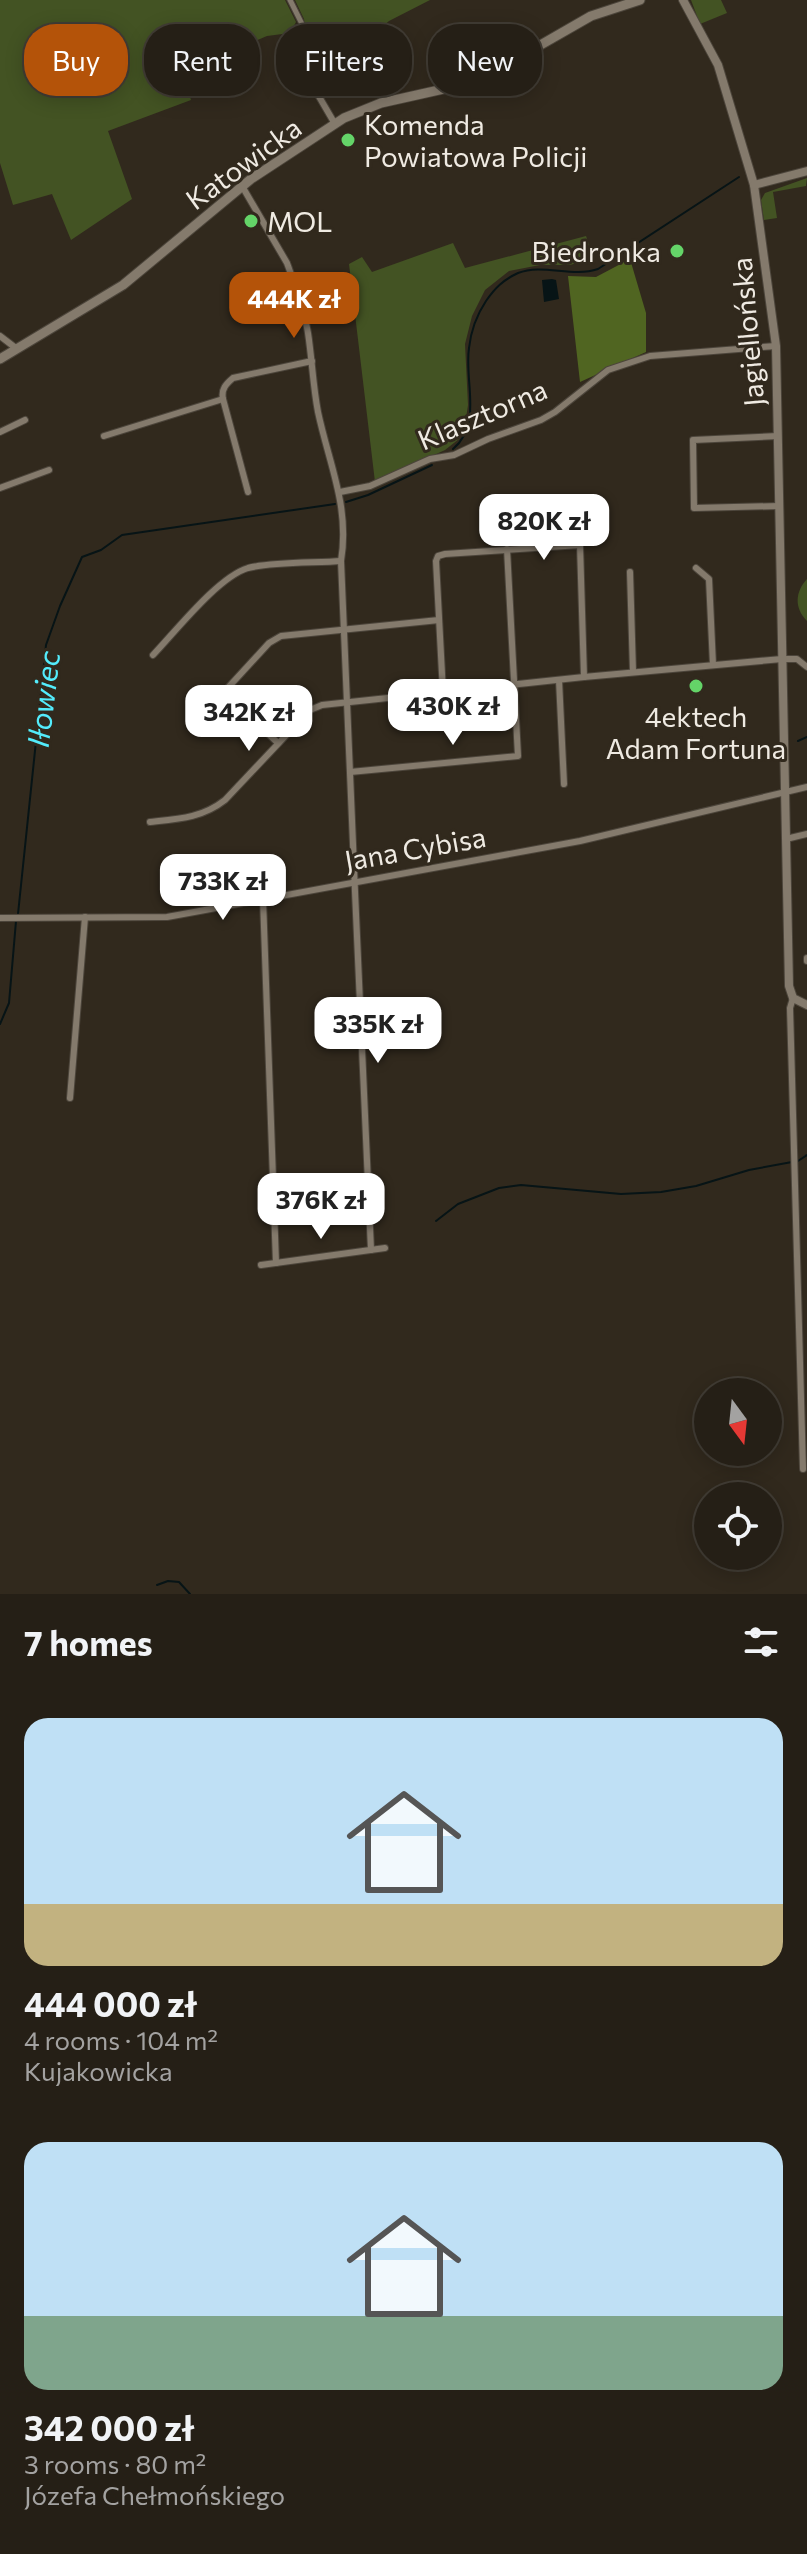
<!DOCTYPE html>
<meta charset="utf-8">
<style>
:root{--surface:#251f16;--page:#2d271f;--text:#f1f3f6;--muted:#a3a2a1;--line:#423d35;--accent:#b45309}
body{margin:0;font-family:Commissioner,sans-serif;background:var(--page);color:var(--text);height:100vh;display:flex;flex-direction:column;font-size:30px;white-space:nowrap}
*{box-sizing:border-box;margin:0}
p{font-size:26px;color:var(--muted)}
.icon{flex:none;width:44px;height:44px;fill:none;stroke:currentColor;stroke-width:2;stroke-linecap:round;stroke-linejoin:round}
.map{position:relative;height:1594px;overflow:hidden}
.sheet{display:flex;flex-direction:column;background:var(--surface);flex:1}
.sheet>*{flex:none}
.top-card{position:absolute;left:24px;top:24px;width:760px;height:72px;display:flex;gap:16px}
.needle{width:52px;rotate:165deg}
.controls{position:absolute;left:694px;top:1378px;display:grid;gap:16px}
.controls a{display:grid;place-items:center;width:88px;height:88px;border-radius:50%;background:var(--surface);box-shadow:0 4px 20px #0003,0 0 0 2px var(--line);font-size:40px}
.price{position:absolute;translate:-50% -68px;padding:0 18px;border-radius:16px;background:#fff;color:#222;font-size:26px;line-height:52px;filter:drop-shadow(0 2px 4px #0008)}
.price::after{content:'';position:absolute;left:50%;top:48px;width:24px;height:18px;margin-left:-12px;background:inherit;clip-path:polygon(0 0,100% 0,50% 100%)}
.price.active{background:var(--accent);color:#fff}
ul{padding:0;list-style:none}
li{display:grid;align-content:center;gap:16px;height:424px;padding:0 24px}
li span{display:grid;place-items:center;height:248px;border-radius:24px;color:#555}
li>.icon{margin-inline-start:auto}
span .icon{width:144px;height:144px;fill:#fffc;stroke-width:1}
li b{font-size:34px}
h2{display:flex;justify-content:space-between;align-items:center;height:96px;padding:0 24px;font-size:34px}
.pill{padding:0 28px;border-radius:32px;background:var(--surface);box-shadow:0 4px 20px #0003,0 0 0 2px var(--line);font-size:28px;line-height:72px}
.pill.active{background:var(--accent);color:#fff}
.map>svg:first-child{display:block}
.green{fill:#435323}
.forest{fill:#506521}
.water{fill:#071416}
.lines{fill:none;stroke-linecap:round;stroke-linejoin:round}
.stream{stroke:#071416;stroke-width:2}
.pedestrian-casing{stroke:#4c453b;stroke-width:7}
.minor-casing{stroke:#4c453b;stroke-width:8}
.tertiary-casing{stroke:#4c453b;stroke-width:10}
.secondary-casing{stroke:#4c453b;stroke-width:11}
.pedestrian{stroke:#847a6c;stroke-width:5}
.minor{stroke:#847a6c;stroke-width:6}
.tertiary{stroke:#847a6c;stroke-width:8}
.secondary{stroke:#847a6c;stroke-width:9}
.poi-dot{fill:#64d468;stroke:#31291d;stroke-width:3}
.labels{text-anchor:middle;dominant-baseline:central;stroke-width:6;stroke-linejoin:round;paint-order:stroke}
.poi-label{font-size:28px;fill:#efeae2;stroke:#31291d;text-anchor:start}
.street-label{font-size:28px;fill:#efeae2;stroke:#31291d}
.water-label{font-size:30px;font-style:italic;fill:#53ecfc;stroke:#31291d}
</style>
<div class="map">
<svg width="807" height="1594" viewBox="0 0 807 1594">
<rect width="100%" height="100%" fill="#31291d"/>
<g class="green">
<polygon points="0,0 285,0 296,22 290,33 267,36 232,51 181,67 191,100 108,131 132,199 71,240 52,194 13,205 0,163"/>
<polygon points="295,0 430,0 389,21 315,85 310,70 304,19"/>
<polygon points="691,0 721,0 727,13 700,24"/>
<polygon points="807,178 806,186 773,192 777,218 764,220 761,200 765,193"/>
<polygon points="586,236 594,258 570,265 540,265 509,271 485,290 472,316 465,344 468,405 465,425 459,439 445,450 375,482 349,264 362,257 372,272 453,243 465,268"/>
<path d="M807,579v42c-13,-13 -12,-29 0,-42z"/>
</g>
<polygon class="forest" points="630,259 646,313 646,352 580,382 568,276 596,277"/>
<polygon class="water" points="552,279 556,280 559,299 544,302 542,280"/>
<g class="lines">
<g class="stream">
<path d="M453,449c30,-25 11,-68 16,-101 2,-18 7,-32 17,-47 9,-13 17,-21 32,-28 25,-10 54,5 80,-4l141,-92"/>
<polyline points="346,502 368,495 432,465"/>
<polyline points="798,741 807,737"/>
<polyline points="18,914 46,645 60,606 82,557 101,550 122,535 335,504"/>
<polyline points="0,1024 9,1003 16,921"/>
<polyline points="798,1161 807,1155"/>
<polyline points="436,1221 458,1204 499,1188 521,1185 621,1194 661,1192 696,1186 749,1170 792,1162"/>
<polyline points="157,1585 168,1581 179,1582 190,1594"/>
</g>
<defs>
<polyline id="pedestrian" points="290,0 303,26 307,70 314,88"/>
<g id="minor">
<polyline points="314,88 335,124"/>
<path d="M242,186l45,77c8,22 17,46 21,70 4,26 5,53 10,79 11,52 32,95 23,149 9,230 20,459 30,689"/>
<polyline points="0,336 17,349"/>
<polyline points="0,432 25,420"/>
<polyline points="104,436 223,399"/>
<polyline points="778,436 693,440 694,508 779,506"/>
<polyline points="0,488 49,470"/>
<path d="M248,492l-25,-93c-2,-10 3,-15 10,-21l79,-17"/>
<polyline points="340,492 370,486 430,459 454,455 488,439 541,420 555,412 608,370 650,356 776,346"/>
<polyline points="696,568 709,579 713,665"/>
<polyline points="630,572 633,672"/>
<path d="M153,655c23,-24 65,-78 95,-87 22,-6 68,-5 93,-7"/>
<polyline points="559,680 564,784"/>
<polyline points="224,692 278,743"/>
<polyline points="443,693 436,561 438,556 445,554 580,545 584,677"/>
<polyline points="213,704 269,643 281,636 439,620"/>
<polyline points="350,772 518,756 507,549"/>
<path d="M150,822c29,-3 52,-4 75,-22l85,-90 12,-5 262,-28 198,-18h15l10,8"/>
<polyline points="786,839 807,834"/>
<polyline points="263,899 276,1263"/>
<polyline points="0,918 167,917 580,841 807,787"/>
<polyline points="807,958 807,961"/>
<polyline points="793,998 790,1008 803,1469"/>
<polyline points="70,1098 85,917"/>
<polyline points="261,1265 385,1248"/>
</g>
<g id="tertiary">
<polyline points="683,0 718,65 754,185 776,346 789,986 793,998 807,1005"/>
<polyline points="754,185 807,171"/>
</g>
<polyline id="secondary" points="0,359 123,285 251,179 344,118 381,103 457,86 490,74 591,16 640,0"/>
</defs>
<use href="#pedestrian" class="pedestrian-casing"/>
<use href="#minor" class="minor-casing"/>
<use href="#tertiary" class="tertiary-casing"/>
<use href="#secondary" class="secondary-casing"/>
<use href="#pedestrian" class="pedestrian"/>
<use href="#minor" class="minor"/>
<use href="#tertiary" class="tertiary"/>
<use href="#secondary" class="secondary"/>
</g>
<g class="poi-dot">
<circle cx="348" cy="140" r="8"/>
<circle cx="251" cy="221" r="8"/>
<circle cx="677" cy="251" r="8"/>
<circle cx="696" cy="686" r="8"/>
</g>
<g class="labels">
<g class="poi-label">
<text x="364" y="124">Komenda<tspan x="364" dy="32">Powiatowa Policji</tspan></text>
<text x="267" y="221">MOL</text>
<text x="661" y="251" text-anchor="end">Biedronka</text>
<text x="696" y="716" text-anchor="middle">4ektech<tspan x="696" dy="32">Adam Fortuna</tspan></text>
</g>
<g class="street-label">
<text transform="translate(243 163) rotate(-36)">Katowicka</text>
<text transform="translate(747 332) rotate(-95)">Jagiellońska</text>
<text transform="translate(482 414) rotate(-23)">Klasztorna</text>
<text transform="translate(415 848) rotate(-10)">Jana Cybisa</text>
</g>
<g class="water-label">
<text transform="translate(42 699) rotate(-83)">Iłowiec</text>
</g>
</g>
</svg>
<div class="controls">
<a><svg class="needle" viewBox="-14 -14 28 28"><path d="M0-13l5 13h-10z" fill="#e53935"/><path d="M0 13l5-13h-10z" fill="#a3a2a1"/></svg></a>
<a><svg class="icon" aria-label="locate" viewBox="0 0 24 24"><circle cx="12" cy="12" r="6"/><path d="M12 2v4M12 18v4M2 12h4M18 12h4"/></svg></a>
</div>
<b class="price active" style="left:294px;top:340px">444K zł</b>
<b class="price" style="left:544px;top:562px">820K zł</b>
<b class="price" style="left:453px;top:747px">430K zł</b>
<b class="price" style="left:249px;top:753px">342K zł</b>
<b class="price" style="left:223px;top:922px">733K zł</b>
<b class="price" style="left:378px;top:1065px">335K zł</b>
<b class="price" style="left:321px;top:1241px">376K zł</b>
<div class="top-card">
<a class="pill active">Buy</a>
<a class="pill">Rent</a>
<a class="pill">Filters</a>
<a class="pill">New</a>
</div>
</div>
<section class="sheet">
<h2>7 homes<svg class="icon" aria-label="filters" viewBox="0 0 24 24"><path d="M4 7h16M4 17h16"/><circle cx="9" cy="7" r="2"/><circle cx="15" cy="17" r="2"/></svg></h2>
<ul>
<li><span style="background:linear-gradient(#bfe0f5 75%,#c2b280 0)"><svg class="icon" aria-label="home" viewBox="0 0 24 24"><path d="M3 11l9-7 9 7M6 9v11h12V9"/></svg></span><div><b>444 000 zł</b><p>4 rooms · 104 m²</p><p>Kujakowicka</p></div></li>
<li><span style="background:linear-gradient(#bfe0f5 70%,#7fa58c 0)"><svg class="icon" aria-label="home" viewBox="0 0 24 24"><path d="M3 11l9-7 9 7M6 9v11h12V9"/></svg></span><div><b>342 000 zł</b><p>3 rooms · 80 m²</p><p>Józefa Chełmońskiego</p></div></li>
</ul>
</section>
